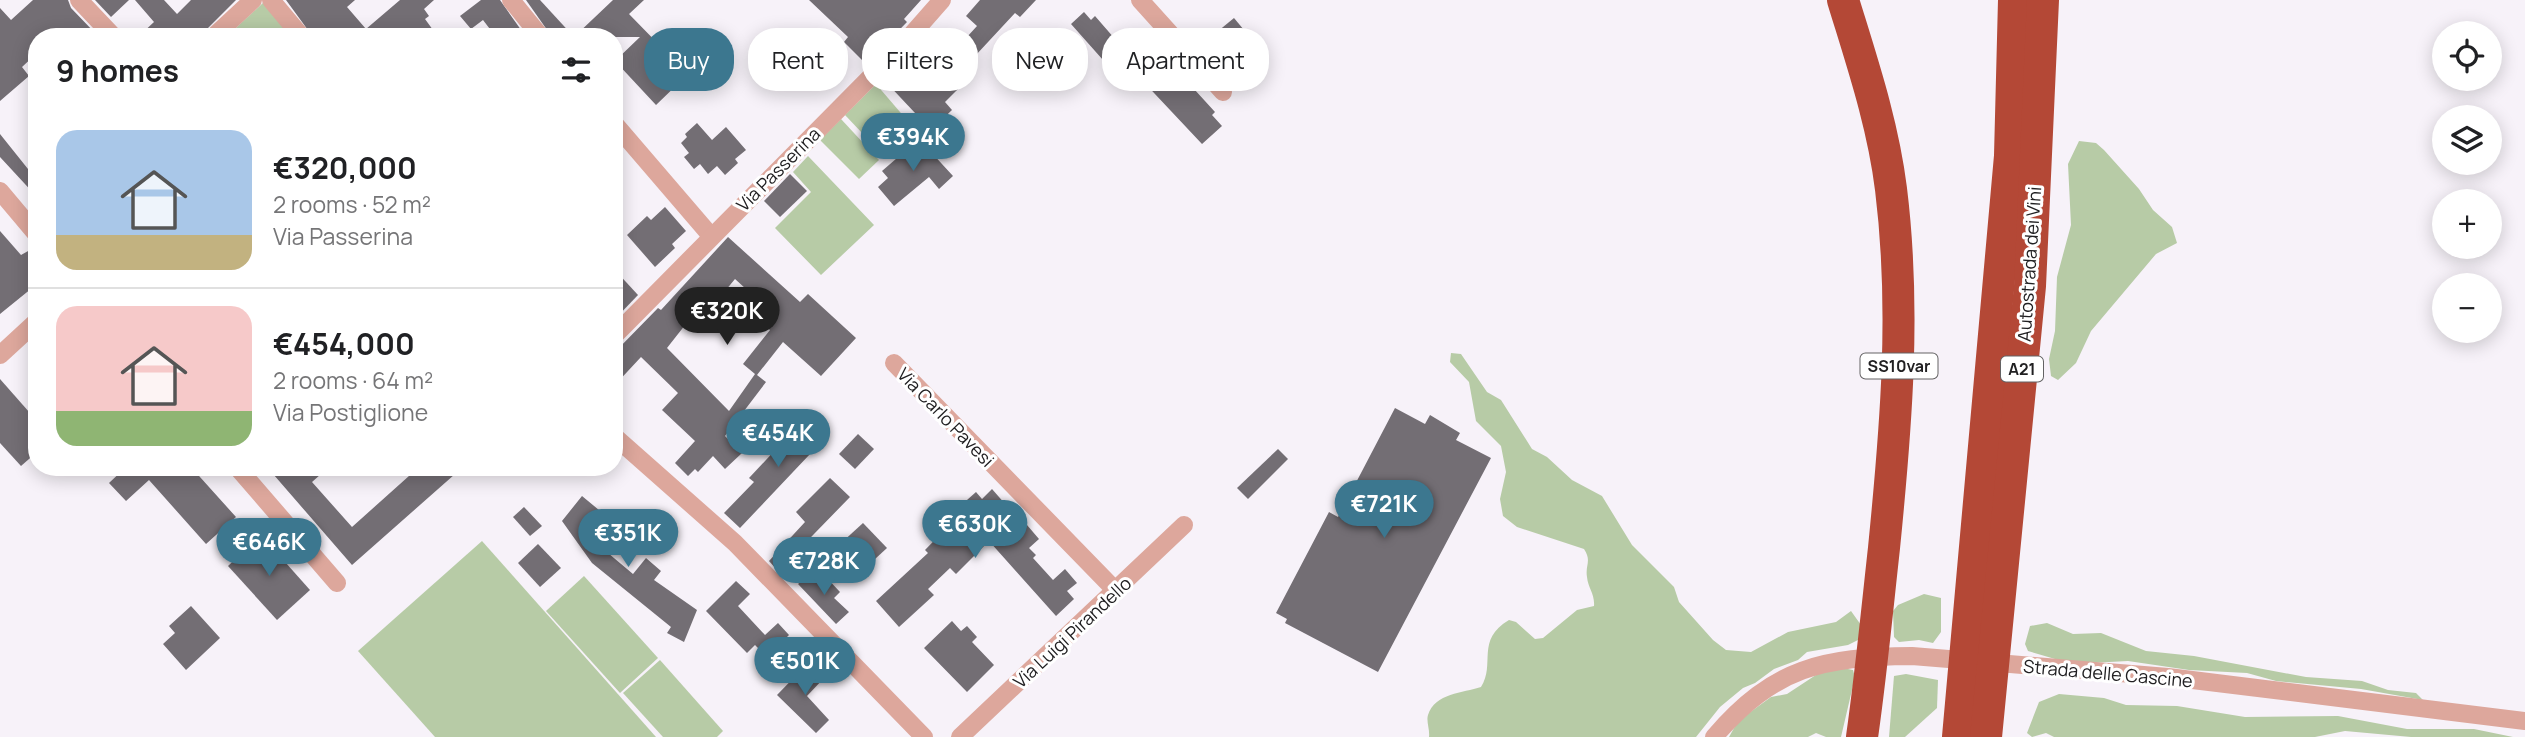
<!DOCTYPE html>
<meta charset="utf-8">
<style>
:root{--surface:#fff;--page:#f6f6f6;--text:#202124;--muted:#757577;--line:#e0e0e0;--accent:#3c778f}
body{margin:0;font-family:Manrope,sans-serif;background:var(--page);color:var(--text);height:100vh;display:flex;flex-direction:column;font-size:26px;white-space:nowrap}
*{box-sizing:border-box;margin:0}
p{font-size:23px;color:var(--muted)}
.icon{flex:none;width:38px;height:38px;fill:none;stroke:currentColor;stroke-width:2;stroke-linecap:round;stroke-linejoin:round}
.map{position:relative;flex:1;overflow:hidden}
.drawer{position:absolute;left:28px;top:28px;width:595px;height:448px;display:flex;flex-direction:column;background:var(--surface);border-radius:28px;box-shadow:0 4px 18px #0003}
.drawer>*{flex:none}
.top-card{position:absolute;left:644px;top:28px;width:665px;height:63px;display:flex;gap:14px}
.buttons{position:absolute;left:2432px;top:21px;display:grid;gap:14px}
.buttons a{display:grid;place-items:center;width:70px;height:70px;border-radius:50%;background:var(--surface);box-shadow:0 4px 18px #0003;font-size:35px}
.price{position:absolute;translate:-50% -60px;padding:0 16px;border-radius:24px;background:var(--accent);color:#fff;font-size:23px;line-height:46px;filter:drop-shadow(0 2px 4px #0008)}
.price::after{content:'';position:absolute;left:50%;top:42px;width:21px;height:16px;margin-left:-10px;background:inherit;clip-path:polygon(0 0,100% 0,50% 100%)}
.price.on{background:#222;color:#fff}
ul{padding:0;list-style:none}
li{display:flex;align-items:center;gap:21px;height:175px;padding:0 28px}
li+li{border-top:2px solid var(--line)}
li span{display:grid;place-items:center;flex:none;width:196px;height:140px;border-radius:21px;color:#555}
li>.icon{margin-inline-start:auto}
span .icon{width:84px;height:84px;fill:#fffc;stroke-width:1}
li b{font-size:30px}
h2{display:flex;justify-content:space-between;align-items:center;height:84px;padding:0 28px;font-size:30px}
.chip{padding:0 24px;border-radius:28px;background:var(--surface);box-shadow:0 4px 18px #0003;font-size:24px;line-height:63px}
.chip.on{background:var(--accent);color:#fff}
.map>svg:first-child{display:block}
.green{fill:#b7cba6}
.building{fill:#736e74;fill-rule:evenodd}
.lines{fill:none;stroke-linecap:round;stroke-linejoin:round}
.street{stroke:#dda79c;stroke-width:18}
.highway{stroke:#b44836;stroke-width:32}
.labels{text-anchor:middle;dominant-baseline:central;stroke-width:6;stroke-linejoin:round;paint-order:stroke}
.shield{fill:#fff;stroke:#646364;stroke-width:2}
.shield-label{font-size:16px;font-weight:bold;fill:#212022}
.street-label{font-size:18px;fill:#212022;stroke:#fff}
</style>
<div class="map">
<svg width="2525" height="737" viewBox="0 0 2525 737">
<rect width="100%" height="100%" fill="#f7f2f9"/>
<g class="green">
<polygon points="264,2 293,37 226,37"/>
<polygon points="876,84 912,126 882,154 845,115"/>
<polygon points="841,119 879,160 859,179 820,140"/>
<polygon points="2079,141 2096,143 2104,150 2139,189 2153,210 2172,227 2177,243 2156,254 2091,331 2076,363 2058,380 2051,376 2049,359 2055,331 2057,277 2071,225 2068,164"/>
<polygon points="808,156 874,225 821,275 775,228 811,192 793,172"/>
<path d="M1451,353l10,1 26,38 14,8 31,49 15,8 25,23 30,16 30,49 42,42 5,15 34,38 13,10 25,2 37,-20 48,-10 15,-11 10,14 -1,14 -12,6 -41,7 -9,8 -24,9 -19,14 -12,5 -23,19 -24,30h-267c1,-7 -3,-16 -1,-22 7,-22 35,-22 53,-28 15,-23 -6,-47 28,-67l7,2 19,17 8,-1 34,-28 17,-4c1,-12 -6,-18 -7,-29 -2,-12 5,-16 -3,-28l-67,-22 -14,-11 -3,-17 6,-27 -5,-26 -25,-25 -7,-39 -19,-20z"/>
<polygon points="482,541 656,737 435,737 358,651"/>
<polygon points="584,576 658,658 620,693 546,611"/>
<polygon points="1924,594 1941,598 1941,632 1933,643 1919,640 1899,642 1894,637 1893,611 1898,605"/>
<polygon points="2047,623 2073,634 2101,633 2146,651 2194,656 2306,677 2362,681 2388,690 2416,693 2423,700 2361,689 2276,681 2247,673 2189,670 2128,661 2072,664 2028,651 2025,644 2030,626"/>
<polygon points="660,660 723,731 717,737 663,737 623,693"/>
<polygon points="1843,668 1853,670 1855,677 1841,737 1826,737 1816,733 1808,737 1729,737 1738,721 1771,697 1787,694 1825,669"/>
<polygon points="1906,674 1938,680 1937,708 1905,737 1889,737 1894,676"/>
<polygon points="2059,694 2104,698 2126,705 2177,706 2245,717 2338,716 2407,729 2474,729 2513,737 2411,737 2345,731 2315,737 2054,737 2046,733 2032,737 2027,733 2039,702"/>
</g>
<g class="building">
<polygon points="33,0 68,0 71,8 95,33 91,37 37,37 37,53 22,67 29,76 0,101 0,8 11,20"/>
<polygon points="95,0 129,0 111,17"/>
<polygon points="135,0 164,0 177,14 191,0 236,0 199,37 138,37 154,22"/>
<polygon points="286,0 355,0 347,7 366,29 400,0 434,0 424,9 429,16 425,19 433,30 424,37 313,37"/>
<polygon points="481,0 500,0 526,37 496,37 483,20 471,29 460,16"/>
<polygon points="526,0 540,0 574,37 552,37"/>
<polygon points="613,0 644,0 629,14 668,54 664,57 684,78 656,105 615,61 640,37 574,37"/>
<polygon points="809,0 921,0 904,19 907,22 866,64 844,42 848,37"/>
<polygon points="980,0 1036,0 1020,17 1015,13 962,70 970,77 945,102 952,110 931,130 884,80 923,38 946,60 977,26 966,16"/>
<polygon points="1084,12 1091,20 1095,16 1128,54 1111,69 1071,24"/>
<polygon points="1234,18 1254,42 1227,65 1206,41"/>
<polygon points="1163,55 1215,112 1212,115 1222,126 1202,144 1139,77"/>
<polygon points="697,123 712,140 726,127 746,150 735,159 738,163 725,175 717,166 708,174 700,164 694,169 684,157 689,153 681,143 687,137 685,134"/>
<polygon points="0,134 28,169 37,161 37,197 0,157"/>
<polygon points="919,139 953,176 939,189 929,177 894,206 878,187 888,178 882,171"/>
<polygon points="790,174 807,191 780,217 764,201"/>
<polygon points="665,207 686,231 672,244 675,248 655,267 627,235 647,216 651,220"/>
<polygon points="0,231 21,255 37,246 37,284 0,314"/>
<path d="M728,237l72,65 8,-8 48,44 -35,38 -38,-34 -26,33 9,7 -41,54 17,17 -17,16 -12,-13 -15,16 -3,-3 -7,7 -13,-13 20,-22 -33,-31 16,-17 -37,-36 -27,29v-33l44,-45 3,2zM735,279l41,37 -10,11 4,3 -27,34 12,10 -26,37 -62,-63 22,-28 7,6z"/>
<polygon points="614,269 638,295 614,320"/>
<polygon points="0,379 37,421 37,452 21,466 0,443"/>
<polygon points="1395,408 1425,424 1430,415 1460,433 1456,440 1491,458 1378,672 1285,623 1287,619 1276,613 1329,512 1338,517"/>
<polygon points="804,412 828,435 740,528 724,513 754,482 749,478 794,430 791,427"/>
<polygon points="858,434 874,449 855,469 839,454"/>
<polygon points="1278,449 1288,459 1248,499 1237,488"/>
<polygon points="126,467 191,467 236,517 206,544 149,480 126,501 109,483"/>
<polygon points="267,467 329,467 312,482 352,527 419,467 463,467 352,565"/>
<polygon points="830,478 850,497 778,571 769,561 805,522 796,512"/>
<polygon points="992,489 1006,505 995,515 1015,536 1027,525 1039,539 1029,548 1036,555 1033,558 1053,580 1065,569 1077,583 1067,591 1074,599 1056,616 989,541 956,574 950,568 928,589 934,595 899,627 876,601 928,553 925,550 962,512 958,508 976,492 982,499"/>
<polygon points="582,496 611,520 607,524 616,532 602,548 633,574 646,558 661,571 654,580 697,610 684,642 667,633 671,627 592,563 562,521"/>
<polygon points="524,507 542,526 530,536 513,517"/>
<polygon points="863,523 887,548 862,571 839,545"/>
<polygon points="261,535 310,590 277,620 228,566"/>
<polygon points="538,544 561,568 540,587 518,563"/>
<polygon points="810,573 818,582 824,575 840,592 834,598 849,612 836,624 798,584"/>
<polygon points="736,581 750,594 738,606 765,635 778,623 789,635 767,657 755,645 747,653 706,611"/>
<polygon points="191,606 220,638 186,670 163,644 175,633 169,626"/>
<polygon points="952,621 961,631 967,626 977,637 972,642 994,665 967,692 924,648"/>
<polygon points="809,662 825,677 807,696 829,720 816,733 777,695"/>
</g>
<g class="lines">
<g class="street">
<polyline points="79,0 114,37"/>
<polyline points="271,0 302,37"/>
<polyline points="511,0 541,37"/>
<polyline points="1140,0 1223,92"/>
<polyline points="213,37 253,0"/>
<polyline points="614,123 711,236"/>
<polyline points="0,191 37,235"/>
<polyline points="614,336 906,41 942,0"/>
<polyline points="0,355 37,321"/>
<polyline points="894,363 1116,591"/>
<polyline points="614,436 735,543 924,737"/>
<polyline points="237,467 337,583"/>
<polyline points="960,737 1184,525"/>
<path d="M1714,737c60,-70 109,-80 198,-81l256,21 357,44"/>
</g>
<g class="highway">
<path d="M1843,0c19,62 40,124 48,189 15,121 5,239 -7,359 -7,63 -13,126 -22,189"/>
<polyline points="1958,737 2010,156 2014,0"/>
<polyline points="1986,737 2030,286 2043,0"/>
</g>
</g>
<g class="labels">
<g class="shield">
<rect x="1860.5" y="353.5" width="77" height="25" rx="5"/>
<rect x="2001" y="356.5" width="42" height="25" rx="5"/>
</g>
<g class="shield-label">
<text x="1899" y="366">SS10var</text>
<text x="2022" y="369">A21</text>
</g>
<g class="street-label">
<text transform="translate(778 169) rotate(-45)">Via Passerina</text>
<text transform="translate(2029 264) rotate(-86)">Autostrada dei Vini</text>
<text transform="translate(946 417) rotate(46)">Via Carlo Pavesi</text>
<text transform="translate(1072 632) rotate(-43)">Via Luigi Pirandello</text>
<text transform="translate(2108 673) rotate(5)">Strada delle Cascine</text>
</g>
</g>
</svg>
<div class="buttons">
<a><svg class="icon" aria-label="locate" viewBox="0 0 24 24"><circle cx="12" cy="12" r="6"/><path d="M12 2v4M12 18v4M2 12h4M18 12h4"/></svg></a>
<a><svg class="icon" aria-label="layers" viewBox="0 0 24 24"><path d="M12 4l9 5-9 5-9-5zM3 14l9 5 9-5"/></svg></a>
<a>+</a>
<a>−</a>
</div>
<b class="price" style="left:913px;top:173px">€394K</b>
<b class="price on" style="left:727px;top:347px">€320K</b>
<b class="price" style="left:778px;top:469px">€454K</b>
<b class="price" style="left:1384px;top:540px">€721K</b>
<b class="price" style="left:975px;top:560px">€630K</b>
<b class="price" style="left:628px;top:569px">€351K</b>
<b class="price" style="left:269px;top:578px">€646K</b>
<b class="price" style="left:824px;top:597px">€728K</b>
<b class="price" style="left:805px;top:697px">€501K</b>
<div class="top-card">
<a class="chip on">Buy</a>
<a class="chip">Rent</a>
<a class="chip">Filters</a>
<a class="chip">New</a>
<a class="chip">Apartment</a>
</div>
<section class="drawer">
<h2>9 homes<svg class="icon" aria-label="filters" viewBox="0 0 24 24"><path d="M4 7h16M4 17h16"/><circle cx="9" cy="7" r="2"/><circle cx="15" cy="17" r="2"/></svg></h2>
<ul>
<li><span style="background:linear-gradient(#a9c7e8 75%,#c2b280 0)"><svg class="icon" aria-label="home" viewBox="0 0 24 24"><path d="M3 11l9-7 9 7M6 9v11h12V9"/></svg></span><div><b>€320,000</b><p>2 rooms · 52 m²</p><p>Via Passerina</p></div></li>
<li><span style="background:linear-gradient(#f6c9c9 75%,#8fb573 0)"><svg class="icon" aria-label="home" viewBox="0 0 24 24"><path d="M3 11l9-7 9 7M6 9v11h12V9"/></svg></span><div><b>€454,000</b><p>2 rooms · 64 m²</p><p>Via Postiglione</p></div></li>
</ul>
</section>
</div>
